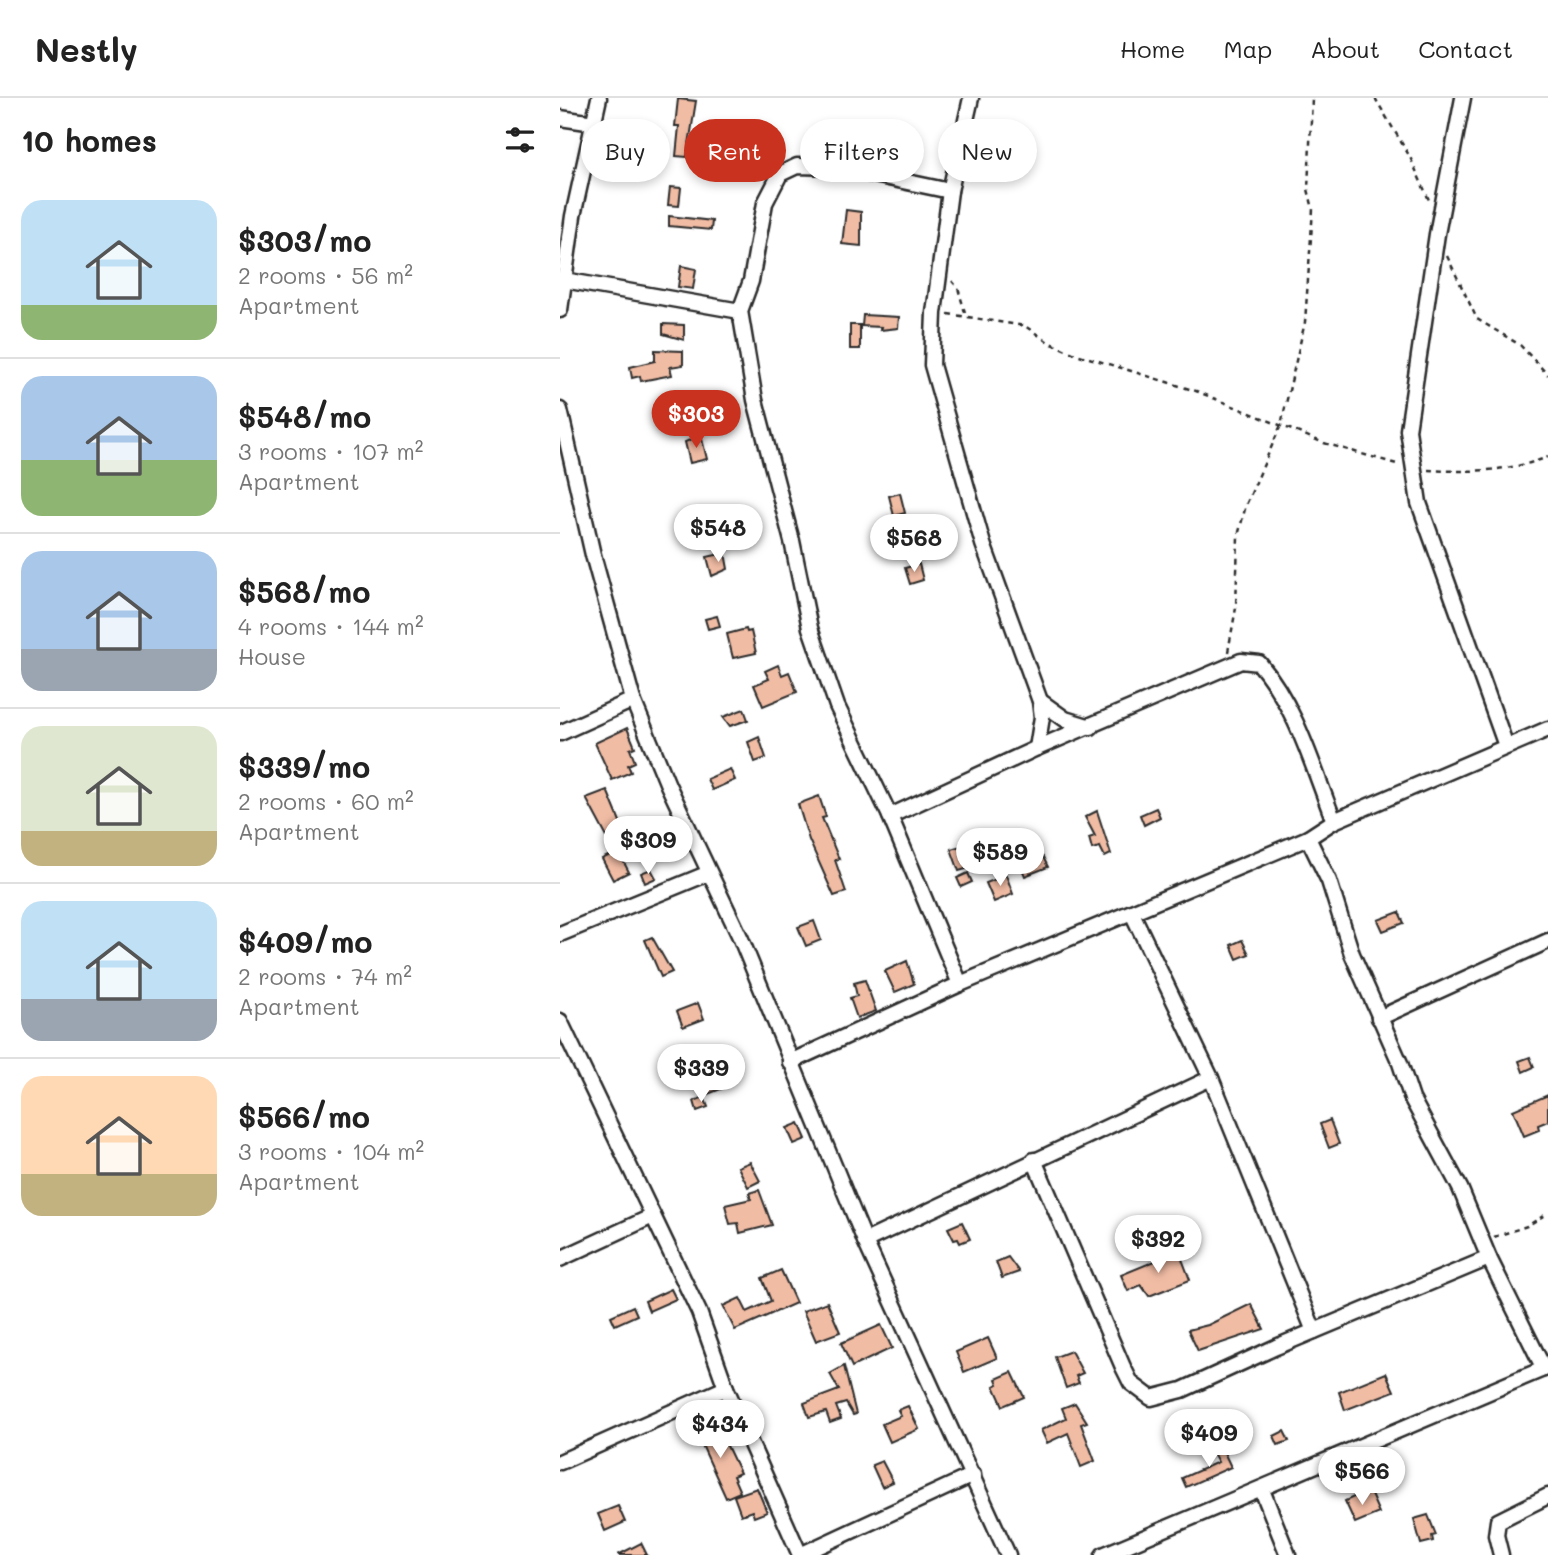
<!DOCTYPE html>
<meta charset="utf-8">
<style>
:root{--surface:#fff;--page:#f2f2f2;--text:#222;--muted:#767676;--line:#e0e0e0;--accent:#c8321e}
body{margin:0;font-family:Mali,sans-serif;background:var(--page);color:var(--text);height:100vh;display:flex;flex-direction:column;font-size:26px;white-space:nowrap}
*{box-sizing:border-box;margin:0}
p{font-size:23px;color:var(--muted)}
.icon{flex:none;width:38px;height:38px;fill:none;stroke:currentColor;stroke-width:2;stroke-linecap:round;stroke-linejoin:round}
.map{position:relative;flex:1;overflow:hidden}
.drawer{display:flex;flex-direction:column;background:var(--surface);width:560px}
.drawer>*{flex:none}
.banner{position:absolute;left:21px;top:21px;width:665px;height:63px;display:flex;gap:14px}
.price{position:absolute;translate:-50% -60px;padding:0 16px;border-radius:24px;background:#fff;color:#222;font-size:23px;line-height:46px;filter:drop-shadow(0 2px 4px #0008)}
.price::after{content:'';position:absolute;left:50%;top:42px;width:21px;height:16px;margin-left:-10px;background:inherit;clip-path:polygon(0 0,100% 0,50% 100%)}
.price.on{background:var(--accent);color:#fff}
ul{padding:0;list-style:none}
li{display:flex;align-items:center;gap:21px;height:175px;padding:0 21px}
li+li{border-top:2px solid var(--line)}
li span{display:grid;place-items:center;flex:none;width:196px;height:140px;border-radius:21px;color:#555}
li>.icon{margin-inline-start:auto}
span .icon{width:84px;height:84px;fill:#fffc;stroke-width:1}
li b{font-size:30px}
h2{display:flex;justify-content:space-between;align-items:center;height:84px;padding:0 21px;font-size:30px}
.tag{padding:0 24px;border-radius:32px;background:var(--surface);box-shadow:0 4px 10px #0003;font-size:24px;line-height:63px}
.tag.on{background:var(--accent);color:#fff}
header{display:flex;align-items:center;gap:42px;box-sizing:border-box;height:98px;padding:0 35px;background:var(--surface);border-bottom:2px solid var(--line)}
header strong{font-size:33px}
nav{display:flex;gap:38px;margin-inline-start:auto;font-size:24px}
main{display:flex;flex:1;min-height:0}
.map>svg:first-child{display:block}
.building{fill:#f1bca4;stroke:#2b2b2b;stroke-width:2}
.lines{fill:none;stroke-linecap:round;stroke-linejoin:round}
.minor-casing{stroke:#2b2b2b;stroke-width:19}
.path{stroke:#2b2b2b;stroke-width:2.5;stroke-dasharray:5 5;stroke-linecap:butt}
.minor{stroke:#fff;stroke-width:14}
</style>
<header>
<strong>Nestly</strong>
<nav><a>Home</a><a>Map</a><a>About</a><a>Contact</a></nav>
</header>
<main>
<section class="drawer">
<h2>10 homes<svg class="icon" aria-label="filters" viewBox="0 0 24 24"><path d="M4 7h16M4 17h16"/><circle cx="9" cy="7" r="2"/><circle cx="15" cy="17" r="2"/></svg></h2>
<ul>
<li><span style="background:linear-gradient(#bfe0f5 75%,#8fb573 0)"><svg class="icon" aria-label="home" viewBox="0 0 24 24"><path d="M3 11l9-7 9 7M6 9v11h12V9"/></svg></span><div><b>$303/mo</b><p>2 rooms · 56 m²</p><p>Apartment</p></div></li>
<li><span style="background:linear-gradient(#a9c7e8 60%,#8fb573 0)"><svg class="icon" aria-label="home" viewBox="0 0 24 24"><path d="M3 11l9-7 9 7M6 9v11h12V9"/></svg></span><div><b>$548/mo</b><p>3 rooms · 107 m²</p><p>Apartment</p></div></li>
<li><span style="background:linear-gradient(#a9c7e8 70%,#9aa5b1 0)"><svg class="icon" aria-label="home" viewBox="0 0 24 24"><path d="M3 11l9-7 9 7M6 9v11h12V9"/></svg></span><div><b>$568/mo</b><p>4 rooms · 144 m²</p><p>House</p></div></li>
<li><span style="background:linear-gradient(#dfe7d0 75%,#c2b280 0)"><svg class="icon" aria-label="home" viewBox="0 0 24 24"><path d="M3 11l9-7 9 7M6 9v11h12V9"/></svg></span><div><b>$339/mo</b><p>2 rooms · 60 m²</p><p>Apartment</p></div></li>
<li><span style="background:linear-gradient(#bfe0f5 70%,#9aa5b1 0)"><svg class="icon" aria-label="home" viewBox="0 0 24 24"><path d="M3 11l9-7 9 7M6 9v11h12V9"/></svg></span><div><b>$409/mo</b><p>2 rooms · 74 m²</p><p>Apartment</p></div></li>
<li><span style="background:linear-gradient(#ffd9b3 70%,#c2b280 0)"><svg class="icon" aria-label="home" viewBox="0 0 24 24"><path d="M3 11l9-7 9 7M6 9v11h12V9"/></svg></span><div><b>$566/mo</b><p>3 rooms · 104 m²</p><p>Apartment</p></div></li>
</ul>
</section>
<div class="map">
<svg width="988" height="1457" viewBox="0 0 988 1457">
<rect width="100%" height="100%" fill="#fff"/>
<filter id="ink" filterUnits="userSpaceOnUse"><feTurbulence type="fractalNoise" baseFrequency=".0143" numOctaves="2"/><feDisplacementMap in="SourceGraphic" scale="14" xChannelSelector="R" yChannelSelector="G"/><feConvolveMatrix kernelMatrix="1 2 1 2 8 2 1 2 1" color-interpolation-filters="sRGB"/></filter>
<g filter="url(#ink)">
<g class="building">
<polygon points="118,1 136,3 127,59 116,58 119,28 115,28"/>
<polygon points="110,89 121,90 119,108 108,107"/>
<polygon points="286,112 301,114 301,148 282,146"/>
<polygon points="109,118 152,123 151,132 109,128"/>
<polygon points="121,168 136,171 133,191 118,189"/>
<polygon points="303,217 339,219 338,230 320,232 321,229 302,228"/>
<polygon points="103,226 124,227 124,242 103,236"/>
<rect x="290" y="227" width="10" height="24"/>
<polygon points="95,252 123,253 123,267 110,269 112,277 81,283 80,278 72,280 70,269 95,263"/>
<polygon points="141,337 147,361 130,365 125,344"/>
<polygon points="340,395 345,415 334,418 329,398"/>
<polygon points="165,455 168,471 152,478 147,459"/>
<polygon points="359,466 363,482 350,486 345,470"/>
<polygon points="157,518 160,528 148,531 145,521"/>
<polygon points="186,531 187,534 191,533 196,555 173,560 167,536"/>
<polygon points="218,567 222,577 229,574 237,594 203,608 194,587 209,581 205,573"/>
<polygon points="184,611 188,622 170,628 163,619"/>
<polygon points="67,630 75,649 70,651 75,664 68,667 71,674 52,682 35,645"/>
<polygon points="199,639 206,660 195,664 188,644"/>
<polygon points="170,671 175,682 152,692 147,681"/>
<polygon points="47,692 66,738 50,745 26,700"/>
<polygon points="259,698 266,719 262,720 279,761 275,762 286,794 274,798 249,742 238,706"/>
<polygon points="596,710 600,719 584,727 580,717"/>
<polygon points="537,713 551,756 545,759 540,749 532,751 529,740 535,738 525,719"/>
<polygon points="401,748 409,770 399,773 391,751"/>
<polygon points="58,753 69,774 53,782 42,761"/>
<polygon points="483,759 488,769 465,778 461,768"/>
<polygon points="91,771 96,780 85,785 81,775"/>
<polygon points="408,775 412,784 401,789 397,780"/>
<polygon points="446,777 453,796 434,804 426,785"/>
<polygon points="839,814 844,825 823,833 818,822"/>
<polygon points="254,823 261,842 246,848 238,829"/>
<polygon points="92,839 112,874 101,879 85,842"/>
<polygon points="682,842 689,856 677,861 671,847"/>
<polygon points="347,863 354,886 335,894 325,873"/>
<polygon points="305,882 316,913 297,920 290,900 297,898 294,885"/>
<polygon points="138,905 144,921 123,929 117,913"/>
<polygon points="970,959 974,969 963,974 959,963"/>
<polygon points="158,969 166,989 148,996 140,976"/>
<polygon points="988,997 988,1023 978,1027 979,1032 964,1038 953,1012"/>
<polygon points="144,999 148,1009 137,1013 134,1003"/>
<polygon points="770,1022 779,1046 769,1050 760,1026"/>
<polygon points="239,1025 246,1041 234,1046 227,1030"/>
<polygon points="190,1064 200,1083 188,1089 178,1069"/>
<polygon points="199,1092 212,1127 180,1135 178,1125 170,1126 165,1107 191,1101 189,1095"/>
<polygon points="402,1124 410,1141 400,1145 398,1141 394,1142 388,1130"/>
<polygon points="619,1153 630,1182 589,1198 581,1187 568,1193 561,1177"/>
<polygon points="448,1159 459,1174 442,1180 436,1164"/>
<polygon points="221,1172 236,1205 175,1232 163,1208 180,1200 187,1214 211,1203 202,1180"/>
<polygon points="111,1191 116,1201 89,1213 85,1203"/>
<polygon points="267,1204 280,1234 256,1243 243,1213"/>
<polygon points="691,1206 704,1231 638,1253 628,1232 648,1227"/>
<polygon points="73,1208 77,1217 55,1227 51,1218"/>
<polygon points="321,1227 332,1250 292,1269 281,1245"/>
<polygon points="428,1240 437,1260 404,1274 396,1254"/>
<polygon points="511,1253 523,1275 516,1278 519,1285 506,1290 495,1259"/>
<polygon points="284,1268 296,1316 293,1317 286,1305 276,1308 281,1321 270,1325 266,1314 249,1319 244,1305 279,1292 270,1276"/>
<polygon points="452,1274 464,1299 443,1308 434,1288 438,1286 436,1281"/>
<polygon points="826,1275 834,1293 785,1312 779,1294"/>
<polygon points="515,1305 527,1324 521,1326 535,1363 521,1369 508,1335 487,1345 481,1332 506,1320 502,1310"/>
<polygon points="348,1308 359,1331 330,1344 322,1326 341,1318 338,1312"/>
<polygon points="157,1327 180,1375 173,1378 180,1394 166,1400 137,1336"/>
<polygon points="724,1333 729,1343 718,1347 714,1338"/>
<polygon points="662,1350 671,1369 626,1389 622,1380 658,1364 653,1355"/>
<polygon points="322,1363 333,1384 322,1389 312,1367"/>
<polygon points="197,1390 207,1414 194,1419 192,1413 181,1417 174,1398"/>
<polygon points="809,1392 819,1415 795,1425 785,1403"/>
<polygon points="58,1408 65,1424 45,1433 38,1416"/>
<polygon points="868,1417 876,1437 872,1438 873,1443 861,1446 854,1421"/>
<polygon points="81,1445 87,1457 58,1457"/>
</g>
<g class="lines">
<defs>
<g id="minor">
<polyline points="411,0 390,93 374,215 372,267 423,446 480,603 482,619 477,650"/>
<polyline points="903,0 877,136 848,332 859,405 946,648"/>
<polyline points="0,20 34,25"/>
<polyline points="390,93 276,69 237,68 220,76 205,105 191,183 180,213 195,302 232,443 250,530 277,608 330,718 400,886"/>
<polyline points="4,182 180,213"/>
<polyline points="0,212 13,118 39,0"/>
<polyline points="0,312 33,457 73,602 108,687 181,841 305,1143 448,1457"/>
<polyline points="480,603 505,621 531,629"/>
<polyline points="0,635 73,602"/>
<path d="M330,718l147,-68 204,-87 18,2c38,45 54,105 75,158"/>
<polyline points="748,740 769,783 792,856 840,965 852,1001 900,1090 929,1160 984,1271"/>
<polyline points="572,815 651,980 754,1233"/>
<polyline points="0,836 149,775"/>
<polyline points="819,920 988,843"/>
<polyline points="0,923 139,1214 166,1290 240,1457"/>
<polyline points="230,964 400,886 748,740 774,723 988,631"/>
<polyline points="474,1062 563,1269 571,1285 591,1300 622,1292 716,1249 929,1160"/>
<polyline points="305,1143 651,980"/>
<polyline points="0,1161 93,1118"/>
<polyline points="0,1364 166,1290"/>
<polyline points="702,1392 728,1457"/>
<polyline points="240,1457 413,1377"/>
<polyline points="543,1457 988,1269"/>
<polyline points="941,1457 936,1437 938,1423 988,1398"/>
</g>
</defs>
<use href="#minor" class="minor-casing"/>
<g class="path">
<polyline points="815,0 850,59 869,102"/>
<polyline points="887,158 917,221 960,247 988,277"/>
<polyline points="392,183 398,190 406,218"/>
<polyline points="388,216 465,228 490,245 513,255 636,293 764,345 840,367"/>
<path d="M868,372c39,2 82,2 120,-13"/>
<polyline points="668,554 676,510 678,438 686,407 721,327 745,224 753,111 748,91 752,0"/>
<polyline points="934,1139 967,1128 988,1115"/>
</g>
<use href="#minor" class="minor"/>
</g>
</g>
</svg>
<b class="price on" style="left:136px;top:352px">$303</b>
<b class="price" style="left:158px;top:466px">$548</b>
<b class="price" style="left:354px;top:476px">$568</b>
<b class="price" style="left:88px;top:778px">$309</b>
<b class="price" style="left:440px;top:790px">$589</b>
<b class="price" style="left:141px;top:1006px">$339</b>
<b class="price" style="left:598px;top:1177px">$392</b>
<b class="price" style="left:160px;top:1362px">$434</b>
<b class="price" style="left:649px;top:1371px">$409</b>
<b class="price" style="left:802px;top:1409px">$566</b>
<div class="banner">
<a class="tag">Buy</a>
<a class="tag on">Rent</a>
<a class="tag">Filters</a>
<a class="tag">New</a>
</div>
</div>
</main>
